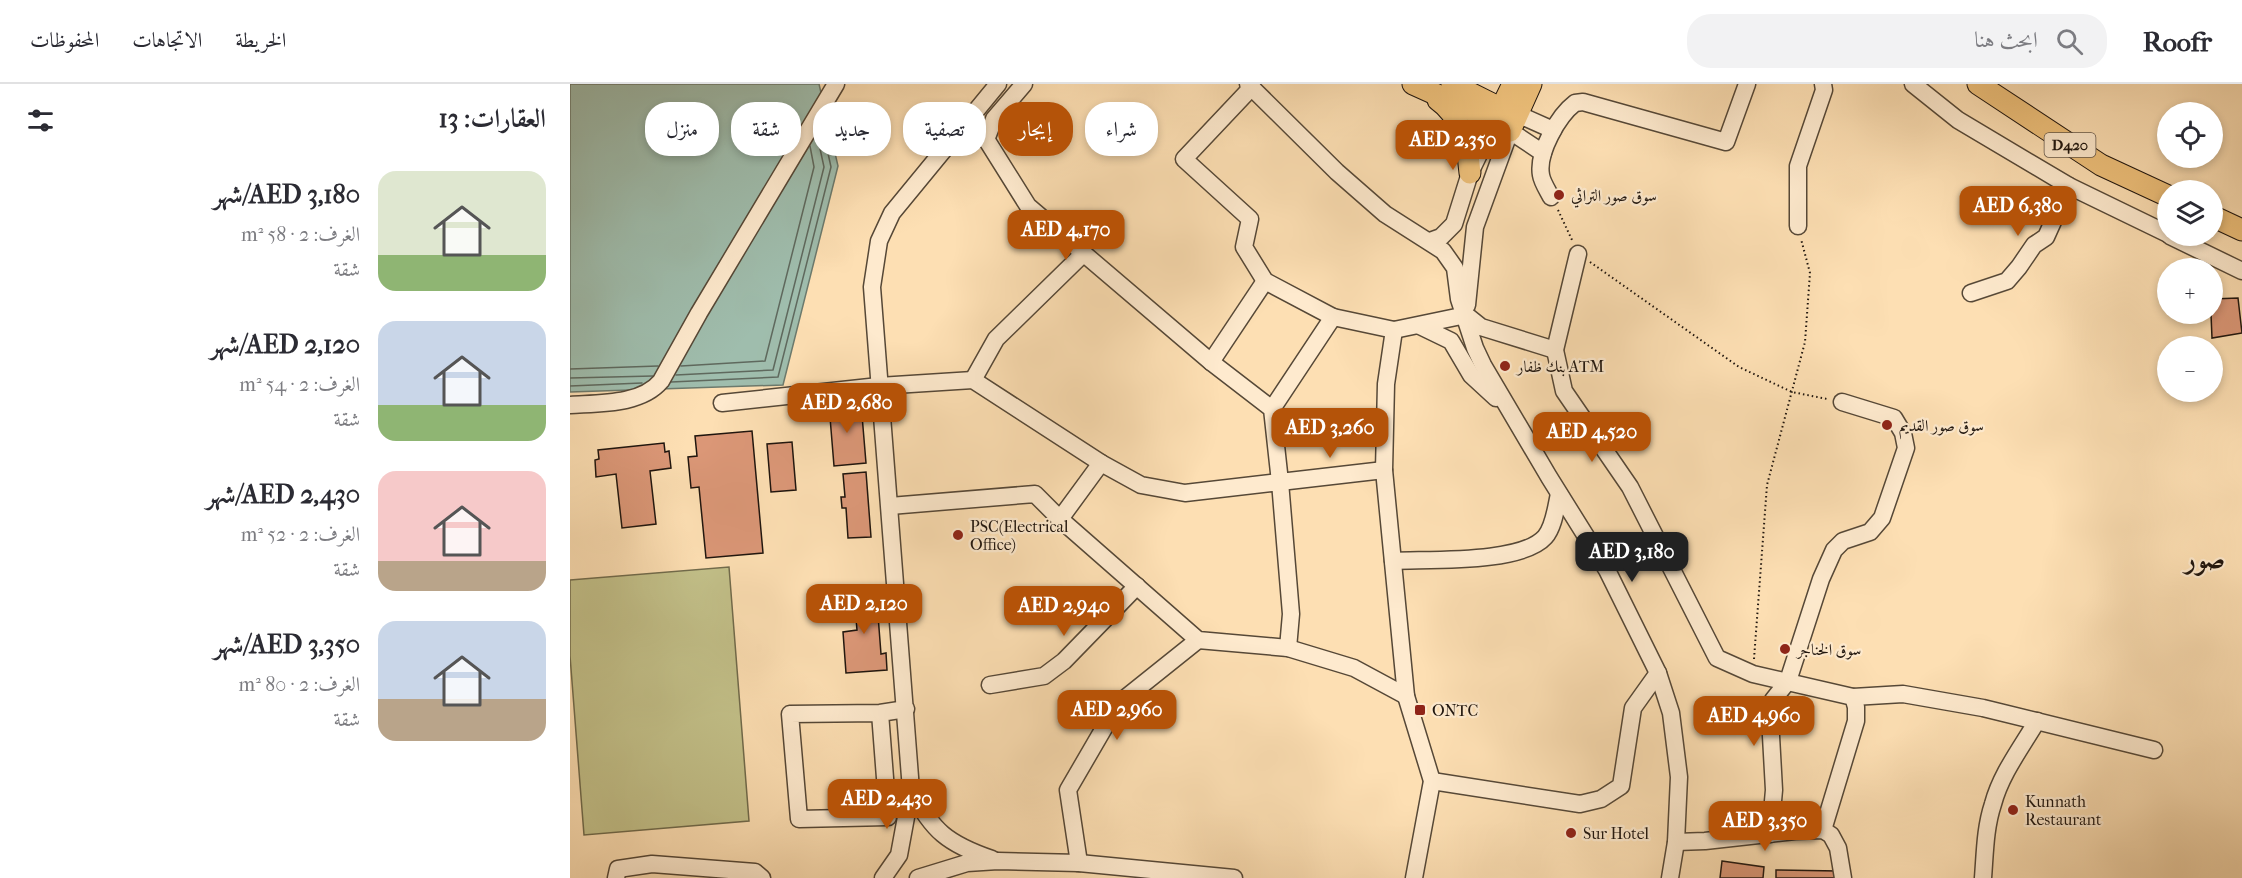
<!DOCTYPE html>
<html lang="ar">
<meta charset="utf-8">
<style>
:root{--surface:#fff;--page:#f2f2f3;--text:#2b2b33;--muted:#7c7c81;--line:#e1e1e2;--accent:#b45309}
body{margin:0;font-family:"IM FELL French Canon",Amiri,serif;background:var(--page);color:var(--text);direction:rtl;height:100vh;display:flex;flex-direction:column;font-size:22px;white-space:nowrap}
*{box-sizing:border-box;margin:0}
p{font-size:20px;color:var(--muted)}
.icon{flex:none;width:33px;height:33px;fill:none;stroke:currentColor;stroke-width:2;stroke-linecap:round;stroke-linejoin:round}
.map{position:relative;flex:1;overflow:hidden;direction:ltr}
.details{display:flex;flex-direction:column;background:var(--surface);width:570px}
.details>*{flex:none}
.hud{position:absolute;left:18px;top:18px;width:570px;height:54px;direction:rtl;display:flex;gap:12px}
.tools{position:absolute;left:1587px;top:18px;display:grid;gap:12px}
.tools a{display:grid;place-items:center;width:66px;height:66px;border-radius:50%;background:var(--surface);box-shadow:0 3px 9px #0003;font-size:30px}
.price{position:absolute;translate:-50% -51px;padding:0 14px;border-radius:12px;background:var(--accent);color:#fff;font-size:20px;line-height:39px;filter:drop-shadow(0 2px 3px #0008)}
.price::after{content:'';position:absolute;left:50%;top:36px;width:18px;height:14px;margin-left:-9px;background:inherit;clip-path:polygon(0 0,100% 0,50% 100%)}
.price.selected{background:#222;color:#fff}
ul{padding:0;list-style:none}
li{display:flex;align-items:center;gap:18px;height:150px;padding:0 24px}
li span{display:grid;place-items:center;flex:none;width:168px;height:120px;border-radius:18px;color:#555}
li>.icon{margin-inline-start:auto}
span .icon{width:72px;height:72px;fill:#fffc;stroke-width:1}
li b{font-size:26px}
h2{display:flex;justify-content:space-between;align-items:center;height:72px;padding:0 24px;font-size:26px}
.pill{padding:0 21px;border-radius:24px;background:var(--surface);box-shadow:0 3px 9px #0003;font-size:21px;line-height:54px}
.pill.selected{background:var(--accent);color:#fff}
header{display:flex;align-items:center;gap:36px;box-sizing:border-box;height:84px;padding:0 30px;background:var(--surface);border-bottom:2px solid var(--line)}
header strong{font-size:28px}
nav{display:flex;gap:33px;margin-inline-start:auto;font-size:21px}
.search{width:420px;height:54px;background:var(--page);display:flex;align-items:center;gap:15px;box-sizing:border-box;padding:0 21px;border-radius:24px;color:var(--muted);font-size:22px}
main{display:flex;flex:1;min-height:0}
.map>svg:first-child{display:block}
.green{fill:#c3c18a;stroke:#716b4c;stroke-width:1.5}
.water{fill:#9fbdad;stroke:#6c7a6d;stroke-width:1.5}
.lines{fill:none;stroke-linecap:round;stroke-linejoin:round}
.shore{stroke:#5f695e;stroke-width:1.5}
.building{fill:#db9777;stroke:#1f150e;stroke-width:1.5}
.minor-casing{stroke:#564837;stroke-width:19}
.major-casing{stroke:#1f150e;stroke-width:23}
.path{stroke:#1f150e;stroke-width:2;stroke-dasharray:1.5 3;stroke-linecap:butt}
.minor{stroke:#feeace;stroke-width:16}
.major{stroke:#eec07a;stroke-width:21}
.poi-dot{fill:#8f2418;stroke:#feeace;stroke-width:2}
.labels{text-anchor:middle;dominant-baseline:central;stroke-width:4.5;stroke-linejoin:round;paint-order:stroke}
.shield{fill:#feeace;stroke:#625548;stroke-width:1.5}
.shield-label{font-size:15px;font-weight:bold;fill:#1f150e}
.poi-label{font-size:16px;fill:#1f150e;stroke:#feeace;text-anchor:start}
.town-label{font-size:28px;font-weight:bold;fill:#1f150e;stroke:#feeace}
</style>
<header>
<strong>Roofr</strong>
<div class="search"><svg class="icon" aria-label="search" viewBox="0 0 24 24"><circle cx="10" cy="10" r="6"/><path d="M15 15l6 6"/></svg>ابحث هنا</div>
<nav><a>الخريطة</a><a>الاتجاهات</a><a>المحفوظات</a></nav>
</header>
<main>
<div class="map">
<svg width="1672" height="794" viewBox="0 0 1672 794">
<rect width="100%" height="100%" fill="#fddfb3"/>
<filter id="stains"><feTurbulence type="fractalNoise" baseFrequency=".00333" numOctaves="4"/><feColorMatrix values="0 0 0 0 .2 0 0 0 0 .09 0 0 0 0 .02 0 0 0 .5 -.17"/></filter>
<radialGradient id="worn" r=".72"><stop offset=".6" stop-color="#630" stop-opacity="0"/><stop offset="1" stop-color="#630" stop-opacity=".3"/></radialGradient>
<polygon class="green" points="159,483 179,737 14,751 0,572 0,496"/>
<polygon class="water" points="0,0 249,0 268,82 213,301 0,308"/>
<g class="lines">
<g class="shore">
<polyline points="111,282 195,277 244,83 240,62"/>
<polyline points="0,285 88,282"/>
<polyline points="106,291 203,286 254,83 247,51"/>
<polyline points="0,294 83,292"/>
<polyline points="101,298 208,293 261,83 252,42"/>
<polyline points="0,302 72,299"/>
</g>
</g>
<g class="building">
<polygon points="1668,214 1672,249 1642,254 1641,230 1642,230 1642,215"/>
<polygon points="291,319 296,379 264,382 259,321"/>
<polygon points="182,347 193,469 136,474 129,403 121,404 118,373 127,372 125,352"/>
<polygon points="222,358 226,406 201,408 197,360"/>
<polygon points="94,359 95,368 99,367 101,384 80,387 86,440 52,444 46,390 26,393 25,376 29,375 28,366"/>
<polygon points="296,388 301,453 278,454 276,424 272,424 271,413 275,413 273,390"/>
<polygon points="306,505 311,570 316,569 317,586 276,589 273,548 287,546 285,522 279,522 278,507"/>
<polygon points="1152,777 1194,783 1193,794 1150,794"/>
<polygon points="1206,786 1268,787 1268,794 1206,794"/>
</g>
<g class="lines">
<defs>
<g id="minor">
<polyline points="678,0 767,88 815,130 873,167 885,184 889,215 905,264 913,281 979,393 1037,486 1088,589 1101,629 1109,693 1106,758 1100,794"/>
<polyline points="1343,0 1388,36 1499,102 1598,150"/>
<polyline points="682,3 614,75 680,135 674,163 695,197 763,233 824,246 896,231"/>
<polyline points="947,30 983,46"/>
<polyline points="401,31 458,122 641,278 702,325 710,398 814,386"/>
<polyline points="416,56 424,35 454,0"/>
<path d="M981,113c-3,-6 -9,-15 -10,-22 -4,-22 17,-59 34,-72l8,-1 143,40 21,-58"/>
<polyline points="1228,142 1228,82 1254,6 1253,0"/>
<polyline points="1600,152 1672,187"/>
<polyline points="860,157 871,153 884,140 900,89 925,37"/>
<polyline points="1008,170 985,266 994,307 1060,403 1147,574 1183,590 1283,613 1286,623 1286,637 1253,746"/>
<polyline points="1401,209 1437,197 1449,183 1464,161 1476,153 1499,102"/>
<polyline points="897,221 905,143 940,47 973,69"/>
<polyline points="896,231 911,243 985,266"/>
<polyline points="850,242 881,257 901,291 926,314"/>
<polyline points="824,246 816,300 814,386 836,612 862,697 844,794"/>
<polyline points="641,278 695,197"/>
<polyline points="403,296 426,255 514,169"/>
<polyline points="152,319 309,302 403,296 531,379 571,401 615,409 710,398 721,530 718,564"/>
<path d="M0,321c29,-2 71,0 91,-24l38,-68 137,-229"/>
<polyline points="702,325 763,233"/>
<polyline points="320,422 465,410 490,435 628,556 718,564 784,584 836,612"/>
<polyline points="490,435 531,379"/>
<path d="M823,477c35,-2 128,3 152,-24 9,-10 11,-30 14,-43"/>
<polyline points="420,601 474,592 494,577 567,502"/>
<polyline points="1283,613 1333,610 1413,624 1584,666"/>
<polyline points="310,629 318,733 229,735 220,630 310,629 336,625"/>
<polyline points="862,697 1010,720 1031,715 1051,702 1063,624 1088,589"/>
<path d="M341,706c21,41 37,54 81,69"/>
<polyline points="1200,750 1204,706 1200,634 1203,616 1218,597 1251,495 1264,466 1273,457 1300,448 1312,434 1336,364 1333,349 1324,334 1272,318"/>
<polyline points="1106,758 1135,757 1225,747 1253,746 1261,751 1268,764 1273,794"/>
<polyline points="509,779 498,706 548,620 628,556"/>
<polyline points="46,794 48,785 82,780 185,788 192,794"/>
<polyline points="313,794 329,771 341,706 302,203 309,157 322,129 428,0"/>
<polyline points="348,794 397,779 428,777 509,779 664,794"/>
<path d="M1413,794c2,-25 2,-50 10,-74 8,-30 28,-56 44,-83"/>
</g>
<g id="major">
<polyline points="843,0 925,37 940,47 961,0"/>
<polyline points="882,0 932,25"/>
<polyline points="1408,0 1531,81 1598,112"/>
<path d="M868,16c23,16 30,47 32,73"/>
<polyline points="925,37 943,0"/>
<polyline points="1642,132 1672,146"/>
</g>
</defs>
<use href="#minor" class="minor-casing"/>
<use href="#major" class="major-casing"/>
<g class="path">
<polyline points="988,126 1002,156"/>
<polyline points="1020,178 1169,283 1222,308 1257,315"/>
<polyline points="1184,575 1197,401 1235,258 1240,189 1231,155"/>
</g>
<use href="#minor" class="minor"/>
<use href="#major" class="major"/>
</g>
<g class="poi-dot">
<circle cx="989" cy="111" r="6"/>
<circle cx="935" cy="282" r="6"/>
<circle cx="1317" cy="341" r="6"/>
<circle cx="388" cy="451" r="6"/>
<circle cx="1215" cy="565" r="6"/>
<rect x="844" y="620" width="12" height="12" rx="3"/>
<circle cx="1443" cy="726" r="6"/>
<circle cx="1001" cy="749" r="6"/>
</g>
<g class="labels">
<rect class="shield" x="1474.5" y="49" width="51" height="24" rx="4.5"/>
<g class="shield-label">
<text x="1500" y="61">D420</text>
</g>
<g class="poi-label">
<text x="1001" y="111">سوق صور التراثي</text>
<text x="947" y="282">بنك ظفار ATM</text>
<text x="1329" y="341">سوق صور القديم</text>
<text x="400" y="442">PSC(Electrical<tspan x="400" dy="18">Office)</tspan></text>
<text x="1227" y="565">سوق الخناجر</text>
<text x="862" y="626">ONTC</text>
<text x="1455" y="717">Kunnath<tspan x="1455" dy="18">Restaurant</tspan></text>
<text x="1013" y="749">Sur Hotel</text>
</g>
<g class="town-label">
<text x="1635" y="474">صور</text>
</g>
</g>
<rect width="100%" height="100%" filter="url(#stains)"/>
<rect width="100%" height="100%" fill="url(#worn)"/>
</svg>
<div class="tools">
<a><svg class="icon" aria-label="locate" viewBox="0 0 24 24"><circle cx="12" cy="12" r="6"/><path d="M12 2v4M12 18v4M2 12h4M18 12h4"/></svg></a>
<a><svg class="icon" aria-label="layers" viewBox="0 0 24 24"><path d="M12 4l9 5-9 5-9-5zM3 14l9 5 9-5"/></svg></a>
<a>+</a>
<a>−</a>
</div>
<b class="price" style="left:883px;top:87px">AED 2,350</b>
<b class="price" style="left:1448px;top:153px">AED 6,380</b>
<b class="price" style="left:496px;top:177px">AED 4,170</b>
<b class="price" style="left:277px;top:350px">AED 2,680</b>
<b class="price" style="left:760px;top:375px">AED 3,260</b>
<b class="price" style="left:1022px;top:379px">AED 4,520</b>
<b class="price selected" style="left:1062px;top:499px">AED 3,180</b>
<b class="price" style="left:294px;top:551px">AED 2,120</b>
<b class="price" style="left:494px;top:553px">AED 2,940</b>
<b class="price" style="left:547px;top:657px">AED 2,960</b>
<b class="price" style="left:1184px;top:663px">AED 4,960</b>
<b class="price" style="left:317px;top:746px">AED 2,430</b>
<b class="price" style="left:1195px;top:768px">AED 3,350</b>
<div class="hud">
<a class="pill">شراء</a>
<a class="pill selected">إيجار</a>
<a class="pill">تصفية</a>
<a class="pill">جديد</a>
<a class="pill">شقة</a>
<a class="pill">منزل</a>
</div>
</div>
<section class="details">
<h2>العقارات: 13<svg class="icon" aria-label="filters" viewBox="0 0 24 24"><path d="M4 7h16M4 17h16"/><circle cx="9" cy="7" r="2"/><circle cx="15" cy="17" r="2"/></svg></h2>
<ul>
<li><span style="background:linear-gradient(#dfe7d0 70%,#8fb573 0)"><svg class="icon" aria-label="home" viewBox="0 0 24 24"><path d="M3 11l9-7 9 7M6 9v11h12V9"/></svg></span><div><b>AED 3,180/شهر</b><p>الغرف: 2 · 58 m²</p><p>شقة</p></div></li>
<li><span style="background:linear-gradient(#c9d6e8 70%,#8fb573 0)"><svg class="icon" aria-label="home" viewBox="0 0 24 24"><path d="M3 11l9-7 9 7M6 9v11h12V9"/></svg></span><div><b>AED 2,120/شهر</b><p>الغرف: 2 · 54 m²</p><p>شقة</p></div></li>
<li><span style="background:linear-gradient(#f6c9c9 75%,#b9a48a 0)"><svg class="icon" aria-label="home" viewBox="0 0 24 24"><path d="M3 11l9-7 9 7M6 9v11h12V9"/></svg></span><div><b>AED 2,430/شهر</b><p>الغرف: 2 · 52 m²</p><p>شقة</p></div></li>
<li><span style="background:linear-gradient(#c9d6e8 65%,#b9a48a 0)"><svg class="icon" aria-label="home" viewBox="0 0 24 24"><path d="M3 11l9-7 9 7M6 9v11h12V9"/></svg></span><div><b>AED 3,350/شهر</b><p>الغرف: 2 · 80 m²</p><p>شقة</p></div></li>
</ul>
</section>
</main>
